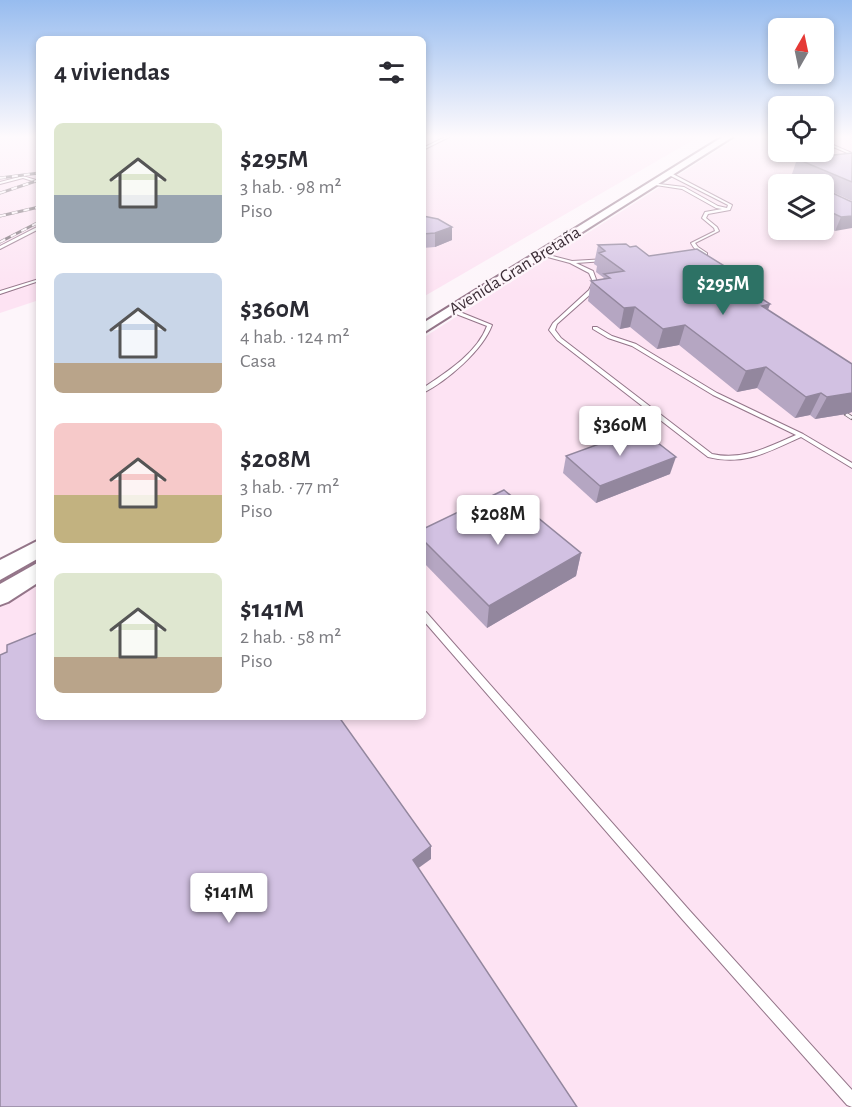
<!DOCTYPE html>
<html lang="es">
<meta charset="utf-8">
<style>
:root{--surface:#fff;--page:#f2f2f3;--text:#2b2b33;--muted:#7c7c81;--accent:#2d7265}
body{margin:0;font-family:"Alegreya Sans",sans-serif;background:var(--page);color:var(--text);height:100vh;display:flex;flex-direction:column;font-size:22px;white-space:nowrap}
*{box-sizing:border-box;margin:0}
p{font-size:20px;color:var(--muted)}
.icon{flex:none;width:33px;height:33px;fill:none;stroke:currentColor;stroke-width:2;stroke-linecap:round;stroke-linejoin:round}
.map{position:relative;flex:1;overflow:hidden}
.side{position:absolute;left:36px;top:36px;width:390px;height:684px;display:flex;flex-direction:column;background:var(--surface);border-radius:9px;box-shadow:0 3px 9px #0003}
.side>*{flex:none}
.needle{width:39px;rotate:9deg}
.buttons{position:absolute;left:768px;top:18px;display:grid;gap:12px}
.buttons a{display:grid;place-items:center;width:66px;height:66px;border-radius:9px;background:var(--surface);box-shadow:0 3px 9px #0003;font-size:30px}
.price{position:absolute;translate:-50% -51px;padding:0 14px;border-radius:6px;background:#fff;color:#222;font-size:20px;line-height:39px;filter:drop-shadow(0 2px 3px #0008)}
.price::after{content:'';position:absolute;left:50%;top:36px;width:18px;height:14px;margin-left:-9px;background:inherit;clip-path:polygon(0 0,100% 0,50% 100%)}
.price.on{background:var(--accent);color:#fff}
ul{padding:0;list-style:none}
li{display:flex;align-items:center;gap:18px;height:150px;padding:0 18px}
li span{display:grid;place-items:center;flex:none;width:168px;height:120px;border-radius:9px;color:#555}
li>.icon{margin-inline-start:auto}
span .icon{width:72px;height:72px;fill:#fffc;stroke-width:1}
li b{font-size:26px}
h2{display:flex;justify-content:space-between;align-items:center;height:72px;padding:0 18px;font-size:26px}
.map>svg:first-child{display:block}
.built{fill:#fde3f3;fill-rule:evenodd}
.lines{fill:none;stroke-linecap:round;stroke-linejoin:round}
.service-casing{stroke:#947589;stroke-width:2}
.primary-casing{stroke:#947589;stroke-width:4}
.service{fill:#fff;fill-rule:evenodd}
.primary{fill:#fff;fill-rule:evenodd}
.rail-far1-casing{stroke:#73676f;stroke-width:3}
.rail-casing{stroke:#73676f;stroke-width:4.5}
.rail-far1{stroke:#fdf5fa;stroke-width:2;stroke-dasharray:6;stroke-linecap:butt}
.rail{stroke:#fdf5fa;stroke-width:3;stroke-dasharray:10;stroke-linecap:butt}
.wall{fill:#b5a6c2}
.shaded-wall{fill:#93879e}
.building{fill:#d2c1e2;stroke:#93879e;stroke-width:1.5}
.labels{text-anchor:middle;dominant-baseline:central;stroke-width:4.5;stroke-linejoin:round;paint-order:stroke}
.far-street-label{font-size:18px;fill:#3d2f38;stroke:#fdf5fa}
</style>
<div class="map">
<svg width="852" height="1107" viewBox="0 0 852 1107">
<rect width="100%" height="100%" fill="#fdf5fa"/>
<g class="built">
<polygon points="0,136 39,136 39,300 0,313"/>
<polygon points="423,136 700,136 423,297"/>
<path d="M740,136h38v16h46v-16h28v971h-852v-500l39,-25v135h384v-379zM778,184h46v46h-46z"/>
</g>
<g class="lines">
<defs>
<g id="service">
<polygon points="447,136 451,136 423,150 423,148"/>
<polygon points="824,141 852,153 852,155 824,143"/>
<path d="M667,172h2l63,33 -2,5 -22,4 -2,4 11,9 2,4 -24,12 3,4 9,6v2c-7,0 -13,-6 -16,-12l24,-12 -1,-3 -12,-10 3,-6 17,-3 -6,-1 -34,-19 -33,-5 2,-1 33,4 34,19 9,2 1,-3 -61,-31z"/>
<polygon points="23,176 39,181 39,183 23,178 0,184 0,182"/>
<polygon points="39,226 39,229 0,249 0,246"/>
<path d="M541,253l31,8 34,-2 1,1 -2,1 -29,2 17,8 4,11 -4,10 -36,32 -2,6 6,8 151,116c31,7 56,-7 84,-19l-83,-40 -81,-49 -24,-8 -15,-9v-2h4l15,9 24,8 81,49 86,41 49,29v5l-51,-31c-33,15 -57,29 -93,20l-151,-117 -8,-10 4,-7 36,-33 4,-8 -4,-9 -19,-10 -30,-8v-2z"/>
<polygon points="39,279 39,281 0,294 0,291"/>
<path d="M451,310h4l37,15c-9,25 -45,56 -69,68v-5c24,-16 54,-35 64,-62l-36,-14z"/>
<polygon points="423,611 426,612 690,911 852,1090 852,1107 847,1105 682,919 423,620"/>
</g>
<g id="primary">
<polygon points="724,136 734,136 423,333 423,323"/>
<polygon points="39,540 39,558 0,580 0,560"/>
<polygon points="39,562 39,582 8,602 0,605 0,584"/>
</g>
</defs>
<use href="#service" class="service-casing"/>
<use href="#primary" class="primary-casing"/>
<use href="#service" class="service"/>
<use href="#primary" class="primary"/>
<defs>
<g id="rail-far1">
<polyline points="0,178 39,173"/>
<polyline points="0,193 39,180"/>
<polyline points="0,216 39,207"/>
<polyline points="0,242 39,222"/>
</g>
<polyline id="rail" points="846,414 852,418"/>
</defs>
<use href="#rail-far1" class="rail-far1-casing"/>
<use href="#rail" class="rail-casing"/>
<use href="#rail-far1" class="rail-far1"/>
<use href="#rail" class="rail"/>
</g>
<g class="wall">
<polygon points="843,136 852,136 852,139"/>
<polygon points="852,153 852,201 824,188 824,184 815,184 792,174 797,159"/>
<polygon points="824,189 852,202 835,231 824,225"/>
<polygon points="423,216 452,227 452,240 435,247 423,248"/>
<polygon points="598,245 630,247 649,256 760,288 757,296 770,304 768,310 852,364 852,412 846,414 815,419 810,415 795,418 757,388 737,392 679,345 657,349 630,327 620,329 588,301 591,281 603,279 604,278 596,272 597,266 594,264"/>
<polygon points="566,456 670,474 596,503 563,473"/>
<polygon points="423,529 581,553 576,576 487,628 423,562"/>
</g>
<g class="shaded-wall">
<polygon points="852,216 852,228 835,231 841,217"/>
<polygon points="452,227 452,240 435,247 435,233"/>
<polygon points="760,288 753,308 748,290"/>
<polygon points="770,304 762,324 762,306"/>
<polygon points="635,307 630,327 620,329 624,308"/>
<polygon points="685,325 679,345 657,349 663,329"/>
<polygon points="766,367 757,388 737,392 746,371"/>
<polygon points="821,393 810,415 795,418 806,397"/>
<polygon points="852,393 852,412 846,414 815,419 827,397"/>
<polygon points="676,457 670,474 596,503 600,486"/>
<polygon points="581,553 576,576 487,628 489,606"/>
<polygon points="431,846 431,859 413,872 413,860"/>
</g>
<g class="building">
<polygon points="852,153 852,182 797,159"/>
<polygon points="824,189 852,202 852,216 841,217 824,209"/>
<polygon points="423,216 438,219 452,227 435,233 423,234"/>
<polygon points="626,244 630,247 636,246 649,256 697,249 760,288 748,290 770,304 762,306 852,364 852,393 827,397 821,393 806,397 766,367 746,371 685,325 663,329 635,307 624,308 591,281 610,278 604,274 624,271 599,253 605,251 598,245"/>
<polygon points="640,429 676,457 600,486 566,456"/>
<polygon points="504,490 581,553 489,606 423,540 423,529"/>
<polygon points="39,632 39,717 339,717 431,846 413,860 577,1107 0,1107 0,655 7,652 7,645"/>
</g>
<linearGradient id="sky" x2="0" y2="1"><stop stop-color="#97bcef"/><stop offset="0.47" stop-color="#fefafd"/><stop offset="1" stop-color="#fefafd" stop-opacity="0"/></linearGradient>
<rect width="852" height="291" fill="url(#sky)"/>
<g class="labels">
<g class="far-street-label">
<text transform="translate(515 271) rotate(-32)">Avenida Gran Bretaña</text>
</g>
</g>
</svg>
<div class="buttons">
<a><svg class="needle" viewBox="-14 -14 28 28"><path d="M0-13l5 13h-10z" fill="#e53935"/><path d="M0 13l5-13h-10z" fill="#7c7c81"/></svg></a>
<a><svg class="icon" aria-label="locate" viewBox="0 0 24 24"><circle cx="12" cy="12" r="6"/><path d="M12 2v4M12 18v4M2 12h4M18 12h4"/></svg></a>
<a><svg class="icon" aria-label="layers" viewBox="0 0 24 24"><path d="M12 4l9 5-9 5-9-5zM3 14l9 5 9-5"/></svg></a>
</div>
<b class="price on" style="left:723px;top:316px">$295M</b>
<b class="price" style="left:620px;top:457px">$360M</b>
<b class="price" style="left:498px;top:546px">$208M</b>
<b class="price" style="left:229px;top:924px">$141M</b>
<section class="side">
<h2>4 viviendas<svg class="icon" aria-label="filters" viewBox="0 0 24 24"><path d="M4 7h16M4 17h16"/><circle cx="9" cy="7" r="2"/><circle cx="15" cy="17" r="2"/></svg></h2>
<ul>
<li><span style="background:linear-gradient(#dfe7d0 60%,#9aa5b1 0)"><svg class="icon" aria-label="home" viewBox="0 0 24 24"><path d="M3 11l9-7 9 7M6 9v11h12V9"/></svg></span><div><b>$295M</b><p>3 hab. · 98 m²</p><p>Piso</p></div></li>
<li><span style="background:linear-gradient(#c9d6e8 75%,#b9a48a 0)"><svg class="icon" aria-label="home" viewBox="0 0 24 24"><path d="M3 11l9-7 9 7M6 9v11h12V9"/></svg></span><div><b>$360M</b><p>4 hab. · 124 m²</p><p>Casa</p></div></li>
<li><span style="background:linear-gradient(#f6c9c9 60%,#c2b280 0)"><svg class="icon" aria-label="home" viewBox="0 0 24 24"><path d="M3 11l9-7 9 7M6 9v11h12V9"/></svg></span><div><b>$208M</b><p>3 hab. · 77 m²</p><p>Piso</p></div></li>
<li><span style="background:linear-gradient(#dfe7d0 70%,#b9a48a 0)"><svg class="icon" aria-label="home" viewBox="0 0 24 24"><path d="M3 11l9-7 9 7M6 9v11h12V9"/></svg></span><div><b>$141M</b><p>2 hab. · 58 m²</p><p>Piso</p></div></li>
</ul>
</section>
</div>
